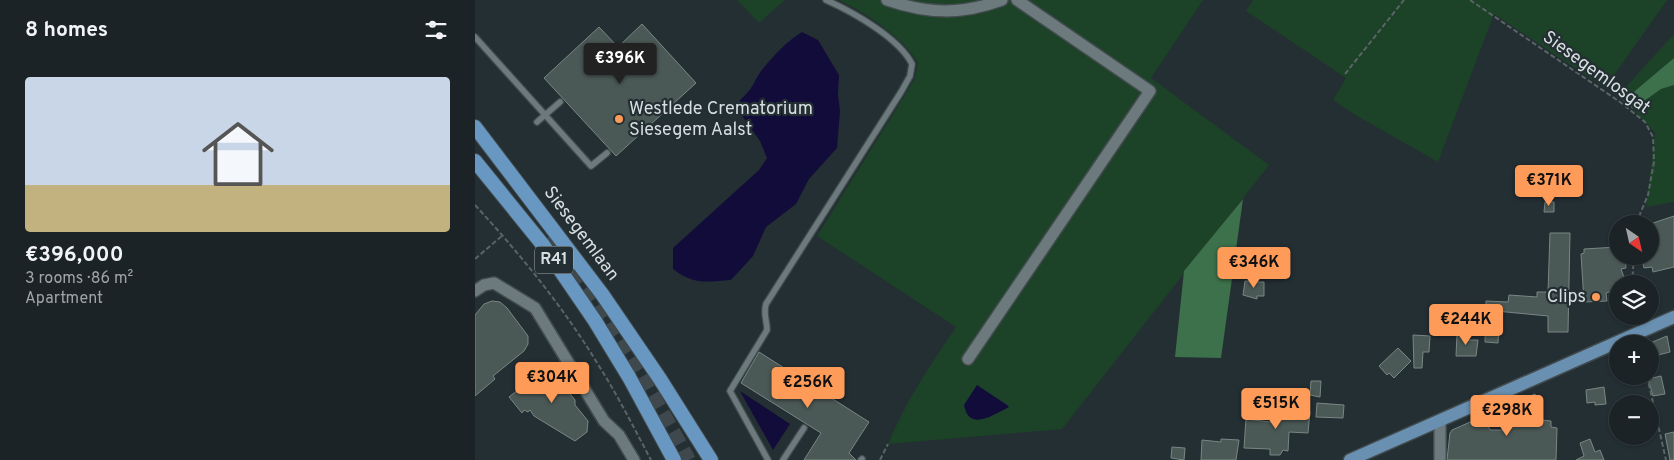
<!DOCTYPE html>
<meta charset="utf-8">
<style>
:root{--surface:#1b2326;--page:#282f32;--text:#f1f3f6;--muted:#a0a4a7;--line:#394043;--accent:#fe9b58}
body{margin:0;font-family:Overpass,sans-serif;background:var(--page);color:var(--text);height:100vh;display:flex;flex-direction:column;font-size:19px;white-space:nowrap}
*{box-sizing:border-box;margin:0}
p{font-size:16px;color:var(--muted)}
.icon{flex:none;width:28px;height:28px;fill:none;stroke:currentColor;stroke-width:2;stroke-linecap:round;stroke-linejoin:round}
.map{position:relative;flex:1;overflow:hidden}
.sheet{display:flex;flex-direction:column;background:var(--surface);width:475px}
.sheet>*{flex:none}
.needle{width:32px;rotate:146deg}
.tools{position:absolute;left:1134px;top:215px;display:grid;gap:10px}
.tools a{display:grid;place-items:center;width:50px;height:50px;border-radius:50%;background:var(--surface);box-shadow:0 1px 4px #0004,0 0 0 1px var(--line);font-size:25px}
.price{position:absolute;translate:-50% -42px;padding:0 11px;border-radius:5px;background:var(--accent);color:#111;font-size:16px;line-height:32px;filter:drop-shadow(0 1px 2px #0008)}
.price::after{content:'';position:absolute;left:50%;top:30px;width:15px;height:11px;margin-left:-8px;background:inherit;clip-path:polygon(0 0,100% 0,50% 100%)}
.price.selected{background:#222;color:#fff}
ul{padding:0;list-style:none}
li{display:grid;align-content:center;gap:10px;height:265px;padding:0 25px}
li span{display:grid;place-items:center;height:155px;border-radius:5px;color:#555}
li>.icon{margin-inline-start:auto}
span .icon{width:90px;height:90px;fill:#fffc;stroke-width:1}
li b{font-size:21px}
h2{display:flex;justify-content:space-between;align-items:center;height:60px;padding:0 25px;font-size:21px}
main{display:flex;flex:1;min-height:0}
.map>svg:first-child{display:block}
.green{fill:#1c4227}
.forest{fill:#3d714b}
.water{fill:#120c3a}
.building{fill:#4b5956;stroke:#788684}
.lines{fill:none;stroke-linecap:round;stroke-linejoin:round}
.trunk-tunnel{stroke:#3f494d;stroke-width:14;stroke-dasharray:14 7;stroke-linecap:butt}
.service-casing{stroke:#414b4d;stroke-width:8}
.minor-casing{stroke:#414b4d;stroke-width:14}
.primary-casing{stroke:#414b4d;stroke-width:15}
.trunk-casing{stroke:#414b4d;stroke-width:16}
.path{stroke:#5a6467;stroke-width:2;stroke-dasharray:5 2.5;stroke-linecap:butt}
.service{stroke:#6c7a7d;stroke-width:5.5}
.minor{stroke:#6c7a7d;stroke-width:11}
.primary{stroke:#6990b1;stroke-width:12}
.trunk{stroke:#6898c2;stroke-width:14}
.poi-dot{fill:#fe9b58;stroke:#242f33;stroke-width:2}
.labels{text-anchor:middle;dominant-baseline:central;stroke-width:4.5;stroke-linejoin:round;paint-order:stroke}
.shield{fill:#242f33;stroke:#a1aaac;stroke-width:1}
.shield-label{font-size:16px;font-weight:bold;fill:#d7dee0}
.street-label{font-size:18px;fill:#d7dee0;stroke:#242f33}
.poi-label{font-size:18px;fill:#d7dee0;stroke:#242f33;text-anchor:start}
</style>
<main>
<section class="sheet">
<h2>8 homes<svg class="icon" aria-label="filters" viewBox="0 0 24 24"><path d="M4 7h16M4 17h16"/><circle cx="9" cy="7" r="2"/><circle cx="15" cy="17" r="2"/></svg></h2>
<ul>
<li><span style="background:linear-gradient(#c9d6e8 70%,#c2b280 0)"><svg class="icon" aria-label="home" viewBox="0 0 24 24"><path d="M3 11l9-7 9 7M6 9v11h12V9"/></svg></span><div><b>€396,000</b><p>3 rooms · 86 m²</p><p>Apartment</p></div></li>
</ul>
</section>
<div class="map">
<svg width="1199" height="460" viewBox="0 0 1199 460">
<rect width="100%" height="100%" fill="#242f33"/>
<g class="green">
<polygon points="262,0 310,0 284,23"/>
<path d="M363,0h365l-52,78 118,87 -207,264 -174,15c18,-43 42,-79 68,-117l-139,-91 88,-141 10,-17 3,-15c-13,-24 -54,-52 -80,-63z"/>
<polygon points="778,0 1192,0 1130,88 1019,14 963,162 882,116 858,100 871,78 771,11"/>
<polygon points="1199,34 1199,58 1148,101 1142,97"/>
<polygon points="1199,85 1199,202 1171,207 1180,133 1158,109 1186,89"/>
</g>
<g class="forest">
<polygon points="1199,58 1199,85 1186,89 1158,109 1148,101"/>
<polygon points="768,199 746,358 700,357 709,271"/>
</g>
<g class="water">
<path d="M327,32l16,8 21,35 -1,20 2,16 -3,37 -28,31 -13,25 -30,23 -13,29 -22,24c-25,2 -37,5 -58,-11v-21l86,-78 8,-12 -7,-17 -20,-28v-13c13,-11 13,-17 21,-29 13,-16 24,-28 41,-39z"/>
<path d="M502,385l30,20 2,2c-16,8 -40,25 -45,-2z"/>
<polygon points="265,391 315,424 298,450"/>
</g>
<g class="building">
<polygon points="167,24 221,83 141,156 69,78 124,27 143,47"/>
<polygon points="1070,202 1079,202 1079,212 1069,212"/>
<polygon points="1199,216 1199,267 1178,272 1177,267 1169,268 1166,256 1175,256 1175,224"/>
<polygon points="1075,233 1095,233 1093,332 1073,332 1073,316 1021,311 1020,329 1024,329 1023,343 1010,342 1011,301 1033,302 1034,295 1062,297 1062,292 1073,292"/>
<polygon points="1142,247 1142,256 1150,256 1151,268 1146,269 1150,280 1148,281 1149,284 1142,284 1142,289 1131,293 1132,301 1109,302 1106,254 1109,253 1109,249"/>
<polygon points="779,279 781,282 789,282 789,296 782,296 782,299 768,295 770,281 777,281"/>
<polygon points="17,301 25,302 32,308 53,336 53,344 49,351 18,376 20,379 0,396 0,315 9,304"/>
<polygon points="982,334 991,334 991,340 1003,340 1001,356 981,356"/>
<polygon points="938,335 955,336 954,352 948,352 947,368 939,368"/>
<polygon points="1192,336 1195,352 1175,357 1175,343"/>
<polygon points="923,348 936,361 919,378 914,373 912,375 904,366"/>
<polygon points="284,352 394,422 374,453 381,460 329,460 346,433 266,383"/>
<polygon points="73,366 78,366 87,378 87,384 100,400 100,405 113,421 112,432 100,441 59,416 55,410 53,412 49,410 47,413 34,397"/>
<polygon points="1186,376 1190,394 1178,396 1173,379"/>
<polygon points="836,381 846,381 845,397 835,395"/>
<polygon points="1129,387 1131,404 1120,405 1120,402 1112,403 1111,390"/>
<polygon points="1060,394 1066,409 1066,420 1076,421 1076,427 1082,428 1081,460 972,460 975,433 977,430 1009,416 1015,430 1035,430 1035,419 1030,407"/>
<polygon points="804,402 815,403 814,412 823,408 835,411 833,433 814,432 813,451 808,450 805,455 795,455 795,449 769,448 771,419 796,422 796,420 801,421"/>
<polygon points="842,403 869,405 868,418 841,417"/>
<polygon points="1199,432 1199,460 1195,460 1190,434"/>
<polygon points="746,439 764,440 761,460 726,460 727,440 746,442"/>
<polygon points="1115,439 1120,452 1125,450 1129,460 1101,460 1109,456 1105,443"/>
<polygon points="697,447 710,448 709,460 696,458"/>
</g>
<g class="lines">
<path class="trunk-tunnel" d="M71,239c56,68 101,143 143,221"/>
<defs>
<g id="service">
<polyline points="0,37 116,166 132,153"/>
<polyline points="62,122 85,102"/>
<path d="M293,460l-38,-69 37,-61c0,-10 -4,-16 -1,-26l135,-212 9,-16 2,-12c-13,-26 -59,-52 -86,-64"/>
<polyline points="308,460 329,428"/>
<polyline points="386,460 387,459"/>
</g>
<g id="minor">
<path d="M412,0c41,14 74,15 115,0"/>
<polyline points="0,291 9,285 19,283 60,308 129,421 144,435 159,460"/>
<polyline points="493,359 675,91 542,0"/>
<polyline points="965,421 965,460"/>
</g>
<polyline id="primary" points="875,460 1199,317"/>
<g id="trunk">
<polyline points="0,127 127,294 185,379 236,460"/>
<polyline points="0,161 68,245 120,321 154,377 199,460"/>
</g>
</defs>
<use href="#service" class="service-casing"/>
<use href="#minor" class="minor-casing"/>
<use href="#primary" class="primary-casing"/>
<use href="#trunk" class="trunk-casing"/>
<g class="path">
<polyline points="995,0 1145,102 1170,122 1178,137 1179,162 1173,195 1165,214 1163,224"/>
<polyline points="870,74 929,0"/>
<path d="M0,205c46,50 89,103 124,161 19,30 35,62 52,94"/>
<polyline points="0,259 28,235"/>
<polyline points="1157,284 1159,256"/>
<polyline points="1158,316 1159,322"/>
<polyline points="1172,376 1191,460"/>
<polyline points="405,460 413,444"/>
</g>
<use href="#service" class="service"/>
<use href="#minor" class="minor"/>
<use href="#primary" class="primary"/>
<use href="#trunk" class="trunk"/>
</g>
<g class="poi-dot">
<circle cx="144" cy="119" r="5"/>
<circle cx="1121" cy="297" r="5"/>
</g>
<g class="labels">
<rect class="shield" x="60" y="246.5" width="38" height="27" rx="4"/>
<g class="shield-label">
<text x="79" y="260">R41</text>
</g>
<g class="street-label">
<text transform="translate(1121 73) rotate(36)">Siesegemlosgat</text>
<text transform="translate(106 234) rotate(53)">Siesegemlaan</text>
</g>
<g class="poi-label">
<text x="154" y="109">Westlede Crematorium<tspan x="154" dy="21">Siesegem Aalst</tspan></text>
<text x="1111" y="297" text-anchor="end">Clips</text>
</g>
</g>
</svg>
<div class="tools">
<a><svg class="needle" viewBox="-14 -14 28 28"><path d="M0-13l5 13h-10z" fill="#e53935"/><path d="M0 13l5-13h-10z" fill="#a0a4a7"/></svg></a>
<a><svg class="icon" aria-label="layers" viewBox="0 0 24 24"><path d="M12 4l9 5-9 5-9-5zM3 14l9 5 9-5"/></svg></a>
<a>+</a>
<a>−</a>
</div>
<b class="price selected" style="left:145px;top:85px">€396K</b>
<b class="price" style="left:1074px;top:207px">€371K</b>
<b class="price" style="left:779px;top:289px">€346K</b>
<b class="price" style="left:991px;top:346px">€244K</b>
<b class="price" style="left:77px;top:404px">€304K</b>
<b class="price" style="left:333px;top:409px">€256K</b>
<b class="price" style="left:801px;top:430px">€515K</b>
<b class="price" style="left:1032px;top:437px">€298K</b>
</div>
</main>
